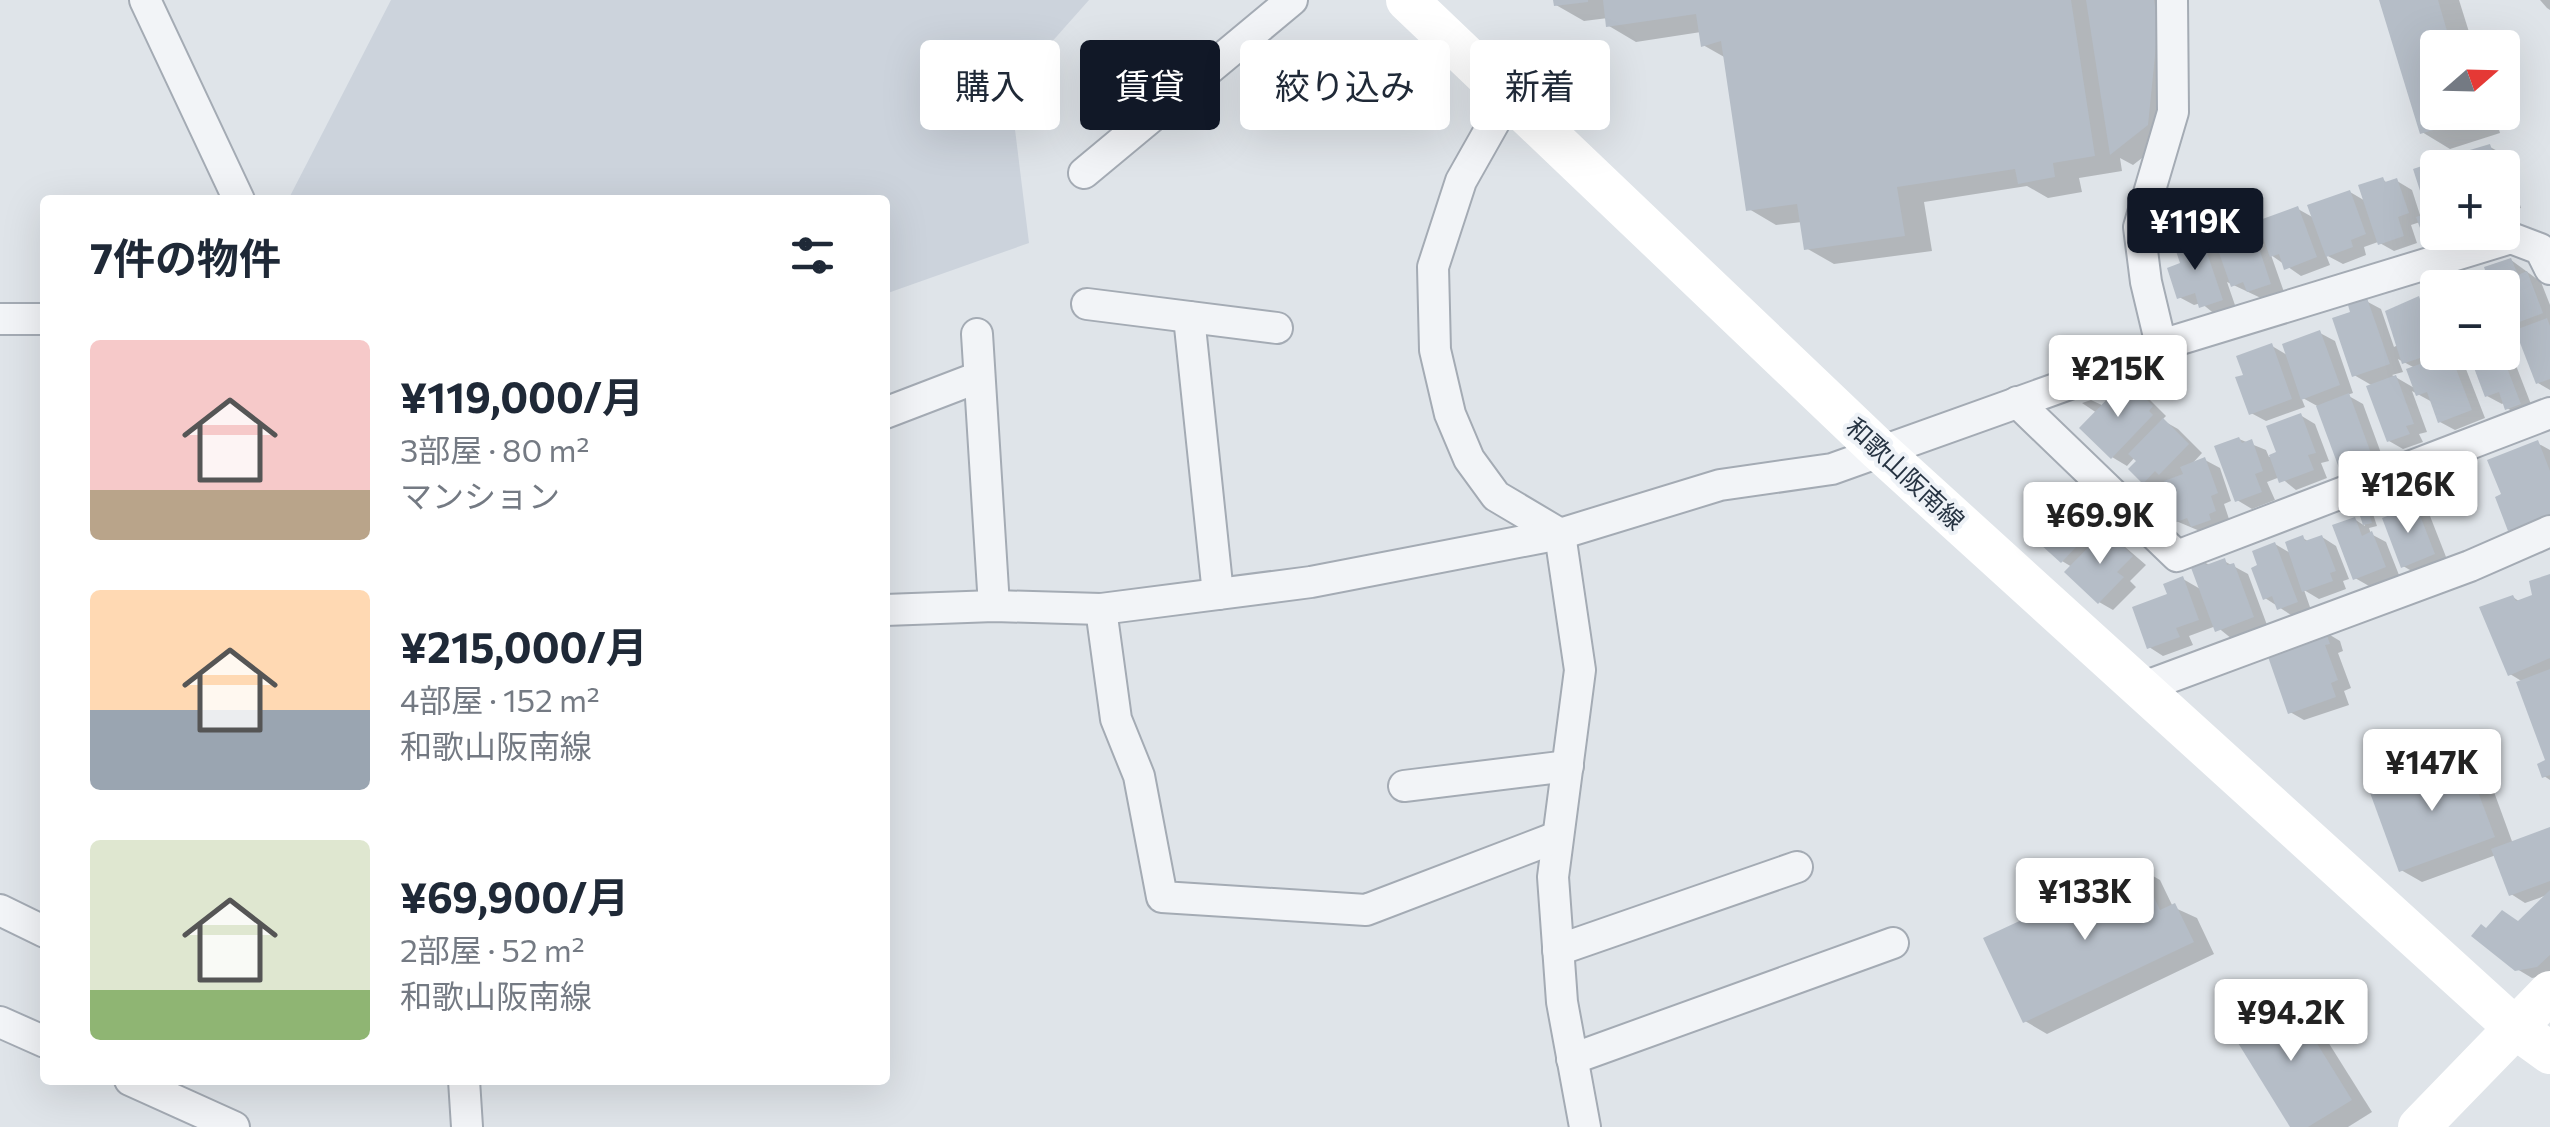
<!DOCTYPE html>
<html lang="ja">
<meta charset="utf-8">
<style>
:root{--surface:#fff;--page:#f2f2f3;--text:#1f2937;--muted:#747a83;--accent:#111827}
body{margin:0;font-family:Commissioner,"Noto Sans JP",sans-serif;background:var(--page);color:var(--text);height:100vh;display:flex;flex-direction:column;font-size:38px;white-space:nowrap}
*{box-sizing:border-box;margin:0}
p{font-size:32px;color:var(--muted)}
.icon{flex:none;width:55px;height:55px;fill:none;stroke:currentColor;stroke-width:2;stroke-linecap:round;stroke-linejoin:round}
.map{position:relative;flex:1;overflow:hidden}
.drawer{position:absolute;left:40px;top:195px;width:850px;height:890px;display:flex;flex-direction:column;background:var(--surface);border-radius:10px;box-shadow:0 10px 40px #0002}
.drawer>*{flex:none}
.banner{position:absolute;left:920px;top:40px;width:950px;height:90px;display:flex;gap:20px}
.needle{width:65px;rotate:70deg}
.controls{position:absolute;left:2420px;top:30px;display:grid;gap:20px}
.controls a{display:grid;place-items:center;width:100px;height:100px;border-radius:10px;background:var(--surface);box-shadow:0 10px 40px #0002;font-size:50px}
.price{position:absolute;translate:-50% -85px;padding:0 22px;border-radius:10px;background:#fff;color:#222;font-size:32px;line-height:65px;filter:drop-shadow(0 2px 5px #0008)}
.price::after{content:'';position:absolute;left:50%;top:60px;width:30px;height:22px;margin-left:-15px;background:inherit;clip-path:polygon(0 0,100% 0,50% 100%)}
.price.active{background:var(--accent);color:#fff}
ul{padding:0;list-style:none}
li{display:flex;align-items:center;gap:30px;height:250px;padding:0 50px}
li span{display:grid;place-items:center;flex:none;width:280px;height:200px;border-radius:10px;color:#555}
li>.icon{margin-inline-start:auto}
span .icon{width:120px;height:120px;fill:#fffc;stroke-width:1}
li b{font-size:42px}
h2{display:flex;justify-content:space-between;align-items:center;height:120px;padding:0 50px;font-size:42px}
.tag{padding:0 35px;border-radius:10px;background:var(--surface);box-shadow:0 10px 40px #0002;font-size:35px;line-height:90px}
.tag.active{background:var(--accent);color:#fff}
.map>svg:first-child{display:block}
.built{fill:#ccd3dc}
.shadow{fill:#0003;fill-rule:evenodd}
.building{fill:#b5bdc7}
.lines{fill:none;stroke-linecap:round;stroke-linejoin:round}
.street-casing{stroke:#a4abb4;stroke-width:34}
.street{stroke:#f2f4f7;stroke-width:30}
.secondary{stroke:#fff;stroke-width:42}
.labels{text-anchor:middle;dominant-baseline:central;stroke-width:8;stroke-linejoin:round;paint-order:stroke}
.street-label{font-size:25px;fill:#263342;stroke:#eef2f7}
</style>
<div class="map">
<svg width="2550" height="1127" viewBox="0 0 2550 1127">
<rect width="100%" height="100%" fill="#dfe4e9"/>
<polygon class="built" points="391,0 1089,0 1010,89 1029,243 885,294 885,200 288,200"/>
<g class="shadow">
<polygon points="1555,0 2173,0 2169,137 2133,165 2120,158 2122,171 2079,178 2082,192 2048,198 2027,186 1924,202 1932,251 1834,264 1806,248 1802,222 1776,225 1749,209 1726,58 1703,45 1701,32 1636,42 1609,26 1608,18 1584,21 1556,5"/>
<polygon points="2381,0 2459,0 2474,48 2438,48 2438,112 2494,112 2500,133 2450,149 2422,132"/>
<polygon points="2540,0 2550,0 2550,10 2547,8"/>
<polygon points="2490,147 2505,155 2521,208 2502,213 2502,168 2459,168"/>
<polygon points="2383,180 2389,184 2397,181 2412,190 2421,218 2428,222 2439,239 2432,241 2426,237 2420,222 2411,225 2417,243 2394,251 2378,242 2364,247 2366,255 2343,264 2326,255 2330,265 2301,276 2271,255 2284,292 2263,299 2227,282 2236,308 2216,315 2201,303 2194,305 2179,297 2183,264 2201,238 2221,249 2248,220 2263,229 2298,209 2314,218 2350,192 2367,202"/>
<polygon points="2511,260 2541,282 2550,305 2550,390 2538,383 2518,331 2508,326"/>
<path d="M2419,299l10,5 9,-3v51h11l15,12 21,54 -30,12 -15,-8 -6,-19 -22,-12 15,41 -8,2 4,8 -20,7 -14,-8 -16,-55 -19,-11 -1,-62 13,-12 15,8 13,38 4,-2zM2398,359l17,9 1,21 -24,-14 11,-3z"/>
<polygon points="2320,333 2335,341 2353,393 2347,395 2363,404 2385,464 2356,475 2341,466 2319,407 2301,397 2305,407 2266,421 2251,413 2246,376 2272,346 2289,356"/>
<polygon points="2502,346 2510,350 2534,412 2522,417 2507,408 2505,402 2502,404 2487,396 2471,352 2502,352"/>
<polygon points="2131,386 2145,395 2166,416 2162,420 2178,429 2202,453 2190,466 2205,460 2220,468 2231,501 2224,504 2229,519 2222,522 2224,528 2207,534 2176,521 2174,515 2165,510 2170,488 2167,481 2158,490 2144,482 2139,461 2135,457 2127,466 2112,457 2097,413 2082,403 2091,400 2104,406"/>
<polygon points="2300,415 2315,424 2329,461 2321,463 2327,478 2296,490 2280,477 2267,482 2275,500 2252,509 2237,500 2239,439 2266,450 2269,457 2279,454"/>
<polygon points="2537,443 2550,450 2550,528 2525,538 2510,530"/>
<polygon points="2085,500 2117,526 2110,534 2146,565 2130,581 2136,587 2113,610 2099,602 2072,567 2062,561"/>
<polygon points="2365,507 2372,511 2377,526 2369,528 2371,534 2386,542 2399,575 2369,586 2355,578 2354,519 2365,526 2360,509"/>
<polygon points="2416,508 2430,516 2448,562 2417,574 2403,566"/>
<polygon points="2322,537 2336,546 2349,579 2343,581 2346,589 2319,599 2304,590 2311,610 2294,617 2265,598 2275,544 2292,554 2303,538 2309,542"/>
<polygon points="2224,561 2248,574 2267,625 2232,639 2216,626 2189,636 2193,645 2163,656 2149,647 2170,596 2183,579 2202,590 2204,562 2211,566"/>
<polygon points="2550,576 2550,780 2544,776 2549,762 2523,682 2510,674 2513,597 2520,602 2535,597"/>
<polygon points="2325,632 2340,641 2343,651 2338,653 2351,688 2344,691 2349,705 2304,720 2290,712"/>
<polygon points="2464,758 2486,770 2513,844 2550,830 2550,894 2525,903 2511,894 2496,855 2422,882 2401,870"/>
<polygon points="2139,868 2160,880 2173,907 2197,918 2214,954 2047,1034 2025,1021"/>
<polygon points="2550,895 2550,975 2532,978 2517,969 2487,930 2519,923"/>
<polygon points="2287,998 2308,1010 2372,1112 2348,1127 2293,1127"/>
</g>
<g class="building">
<polygon points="1553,0 1588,0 1588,2 1554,6"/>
<polygon points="1603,0 2071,0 2095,156 2053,163 2055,177 2018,184 2015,169 1897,187 1905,236 1804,250 1797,204 1746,211 1721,41 1701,47 1696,14 1606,27"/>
<polygon points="2086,0 2154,0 2158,26 2148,125 2110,155"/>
<polygon points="2379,0 2438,0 2452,48 2438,48 2438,112 2472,112 2474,118 2420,134"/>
<polygon points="2490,144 2498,168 2457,168 2453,155"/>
<polygon points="2446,158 2449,168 2438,168 2438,223 2431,225 2413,169"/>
<polygon points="2383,177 2385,182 2397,178 2409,213 2398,217 2404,236 2378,245 2358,185"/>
<polygon points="2350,190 2366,234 2351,240 2353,247 2326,257 2307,205"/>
<polygon points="2298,206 2317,257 2284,270 2279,254 2270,257 2257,221"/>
<polygon points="2422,215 2427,230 2432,228 2434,235 2424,239 2416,217"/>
<polygon points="2249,218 2271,284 2247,292 2243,282 2231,287 2211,230"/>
<polygon points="2201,235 2223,300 2199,308 2195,293 2177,299 2167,268 2180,263 2174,245"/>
<polygon points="2511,258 2518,275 2527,271 2543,313 2506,327 2502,318 2502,288 2491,288 2484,267"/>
<polygon points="2461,276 2463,282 2470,280 2473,288 2436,288 2435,284"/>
<polygon points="2419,296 2438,352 2402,364 2385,311"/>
<polygon points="2367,298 2390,364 2352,377 2332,318 2350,312 2348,305"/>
<polygon points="2438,298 2438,331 2437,331 2427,302"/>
<polygon points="2547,318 2550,326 2550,379 2536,384 2515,330"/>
<polygon points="2320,330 2340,385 2301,400 2282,344"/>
<polygon points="2272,343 2292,399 2249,415 2235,377 2243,375 2236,356"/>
<polygon points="2468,352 2501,352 2521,404 2505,410 2499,392 2485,397"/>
<polygon points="2450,353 2472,410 2438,423 2427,392 2416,396 2406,369"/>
<polygon points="2396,375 2414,424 2406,426 2410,434 2387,442 2366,386"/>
<polygon points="2130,383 2153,406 2149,411 2153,415 2111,459 2079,428 2118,388 2122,392"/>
<polygon points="2349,393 2372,456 2339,468 2316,406"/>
<polygon points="2301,413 2316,453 2308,455 2314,470 2279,483 2269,455 2276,452 2266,426"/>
<polygon points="2163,418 2189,444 2159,475 2155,471 2143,484 2128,469 2136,461 2128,454"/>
<polygon points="2239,437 2242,443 2252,439 2263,471 2255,474 2262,492 2235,502 2214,446"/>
<polygon points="2538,440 2550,471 2550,515 2508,531 2495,497 2501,494 2487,460"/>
<polygon points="2205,457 2218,493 2211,496 2216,511 2209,514 2211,520 2191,527 2187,518 2174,523 2169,509 2163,511 2156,491 2167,487 2164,481 2183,474 2180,467"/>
<polygon points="2084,497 2105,516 2061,563 2040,544"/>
<polygon points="2366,504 2372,523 2363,525 2357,507"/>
<polygon points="2416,505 2435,554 2401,568 2382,518"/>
<polygon points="2355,517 2362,536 2372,531 2386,567 2353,580 2332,525"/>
<polygon points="2106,529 2133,556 2117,572 2124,577 2098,604 2064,572"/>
<polygon points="2303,535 2305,541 2322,535 2336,571 2330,573 2333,581 2302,592 2285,542"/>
<polygon points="2275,542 2298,602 2277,610 2272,596 2263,600 2251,568 2257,565 2252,551"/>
<polygon points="2225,558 2227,565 2234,563 2254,617 2215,632 2190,565 2204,560 2206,565"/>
<polygon points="2550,574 2550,658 2508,676 2479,607 2513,595 2516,601 2532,595 2529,581"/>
<polygon points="2183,576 2199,620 2176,628 2180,637 2147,649 2132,607 2167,594 2163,584"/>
<polygon points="2325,630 2330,644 2325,645 2338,680 2331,683 2336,697 2288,714 2266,651"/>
<polygon points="2550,669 2550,775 2542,778 2537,764 2545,760 2516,682"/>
<polygon points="2464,755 2495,837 2399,872 2369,790"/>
<polygon points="2550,827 2550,881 2509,896 2491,849"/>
<polygon points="2139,865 2160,910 2175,903 2194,942 2023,1023 1983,938"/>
<polygon points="2550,890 2550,955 2537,967 2515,971 2471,936 2481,924 2486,928 2502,910 2518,921"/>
<polygon points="2287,995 2352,1100 2308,1127 2290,1127 2230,1030"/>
</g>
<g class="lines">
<defs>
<g id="street">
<polyline points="145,0 239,200"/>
<polyline points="1509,96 1461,181 1433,267 1435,350 1450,414 1469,459 1496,496 1560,534"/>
<polyline points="1084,173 1292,0"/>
<polyline points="1087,304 1277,328"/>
<polyline points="1189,317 1218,594"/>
<polyline points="0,319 45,319"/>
<polyline points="977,334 994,606"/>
<polyline points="2161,345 2511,238 2540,249 2550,269"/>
<polyline points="2017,402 2177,556 2550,413"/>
<polyline points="885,413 979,377"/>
<polyline points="1560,534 1580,670 1553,877 1562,1002 1585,1127"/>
<polyline points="1101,609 1116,719 1139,776 1162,897 1366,910 1557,837"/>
<polyline points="885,610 994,606 1101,609 1311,582 1560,534 1720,485 1832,469 2103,372 2161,345 2146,282 2139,227 2173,112 2172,0"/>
<polyline points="2141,688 2470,566 2550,531"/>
<polyline points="1404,786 1568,766"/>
<polyline points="0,910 45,932"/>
<polyline points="1558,950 1797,867"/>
<polyline points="0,1022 45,1042"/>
<polyline points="1572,1059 1893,943"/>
<polyline points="130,1080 234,1127"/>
<polyline points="464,1080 467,1127"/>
</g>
</defs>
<use href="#street" class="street-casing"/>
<use href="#street" class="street"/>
<g class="secondary">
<polyline points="1407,0 1879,450 2514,1027 2550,1053"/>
<polyline points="2419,1127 2550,992"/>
</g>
</g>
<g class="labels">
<g class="street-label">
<text transform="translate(1906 473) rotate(43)">和歌山阪南線</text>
</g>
</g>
</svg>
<div class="controls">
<a><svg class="needle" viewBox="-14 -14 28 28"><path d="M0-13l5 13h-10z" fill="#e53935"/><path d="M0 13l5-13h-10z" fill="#747a83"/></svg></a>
<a>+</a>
<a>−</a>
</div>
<b class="price active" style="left:2195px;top:273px">¥119K</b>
<b class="price" style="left:2118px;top:420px">¥215K</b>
<b class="price" style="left:2408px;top:536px">¥126K</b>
<b class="price" style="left:2100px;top:567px">¥69.9K</b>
<b class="price" style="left:2432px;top:814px">¥147K</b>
<b class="price" style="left:2085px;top:943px">¥133K</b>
<b class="price" style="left:2291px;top:1064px">¥94.2K</b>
<div class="banner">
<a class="tag">購入</a>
<a class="tag active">賃貸</a>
<a class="tag">絞り込み</a>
<a class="tag">新着</a>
</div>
<section class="drawer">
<h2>7件の物件<svg class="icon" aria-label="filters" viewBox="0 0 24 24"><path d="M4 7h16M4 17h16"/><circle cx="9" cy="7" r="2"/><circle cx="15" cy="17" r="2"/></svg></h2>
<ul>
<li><span style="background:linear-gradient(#f6c9c9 75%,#b9a48a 0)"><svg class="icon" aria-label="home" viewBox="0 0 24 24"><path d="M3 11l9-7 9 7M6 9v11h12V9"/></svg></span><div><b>¥119,000/月</b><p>3部屋 · 80 m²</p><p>マンション</p></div></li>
<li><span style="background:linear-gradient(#ffd9b3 60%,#9aa5b1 0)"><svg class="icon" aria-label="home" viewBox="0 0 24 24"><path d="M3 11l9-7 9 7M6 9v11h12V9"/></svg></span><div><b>¥215,000/月</b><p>4部屋 · 152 m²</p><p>和歌山阪南線</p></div></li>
<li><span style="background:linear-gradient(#dfe7d0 75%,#8fb573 0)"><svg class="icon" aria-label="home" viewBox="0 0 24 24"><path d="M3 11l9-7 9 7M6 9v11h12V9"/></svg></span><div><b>¥69,900/月</b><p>2部屋 · 52 m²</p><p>和歌山阪南線</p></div></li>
</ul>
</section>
</div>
